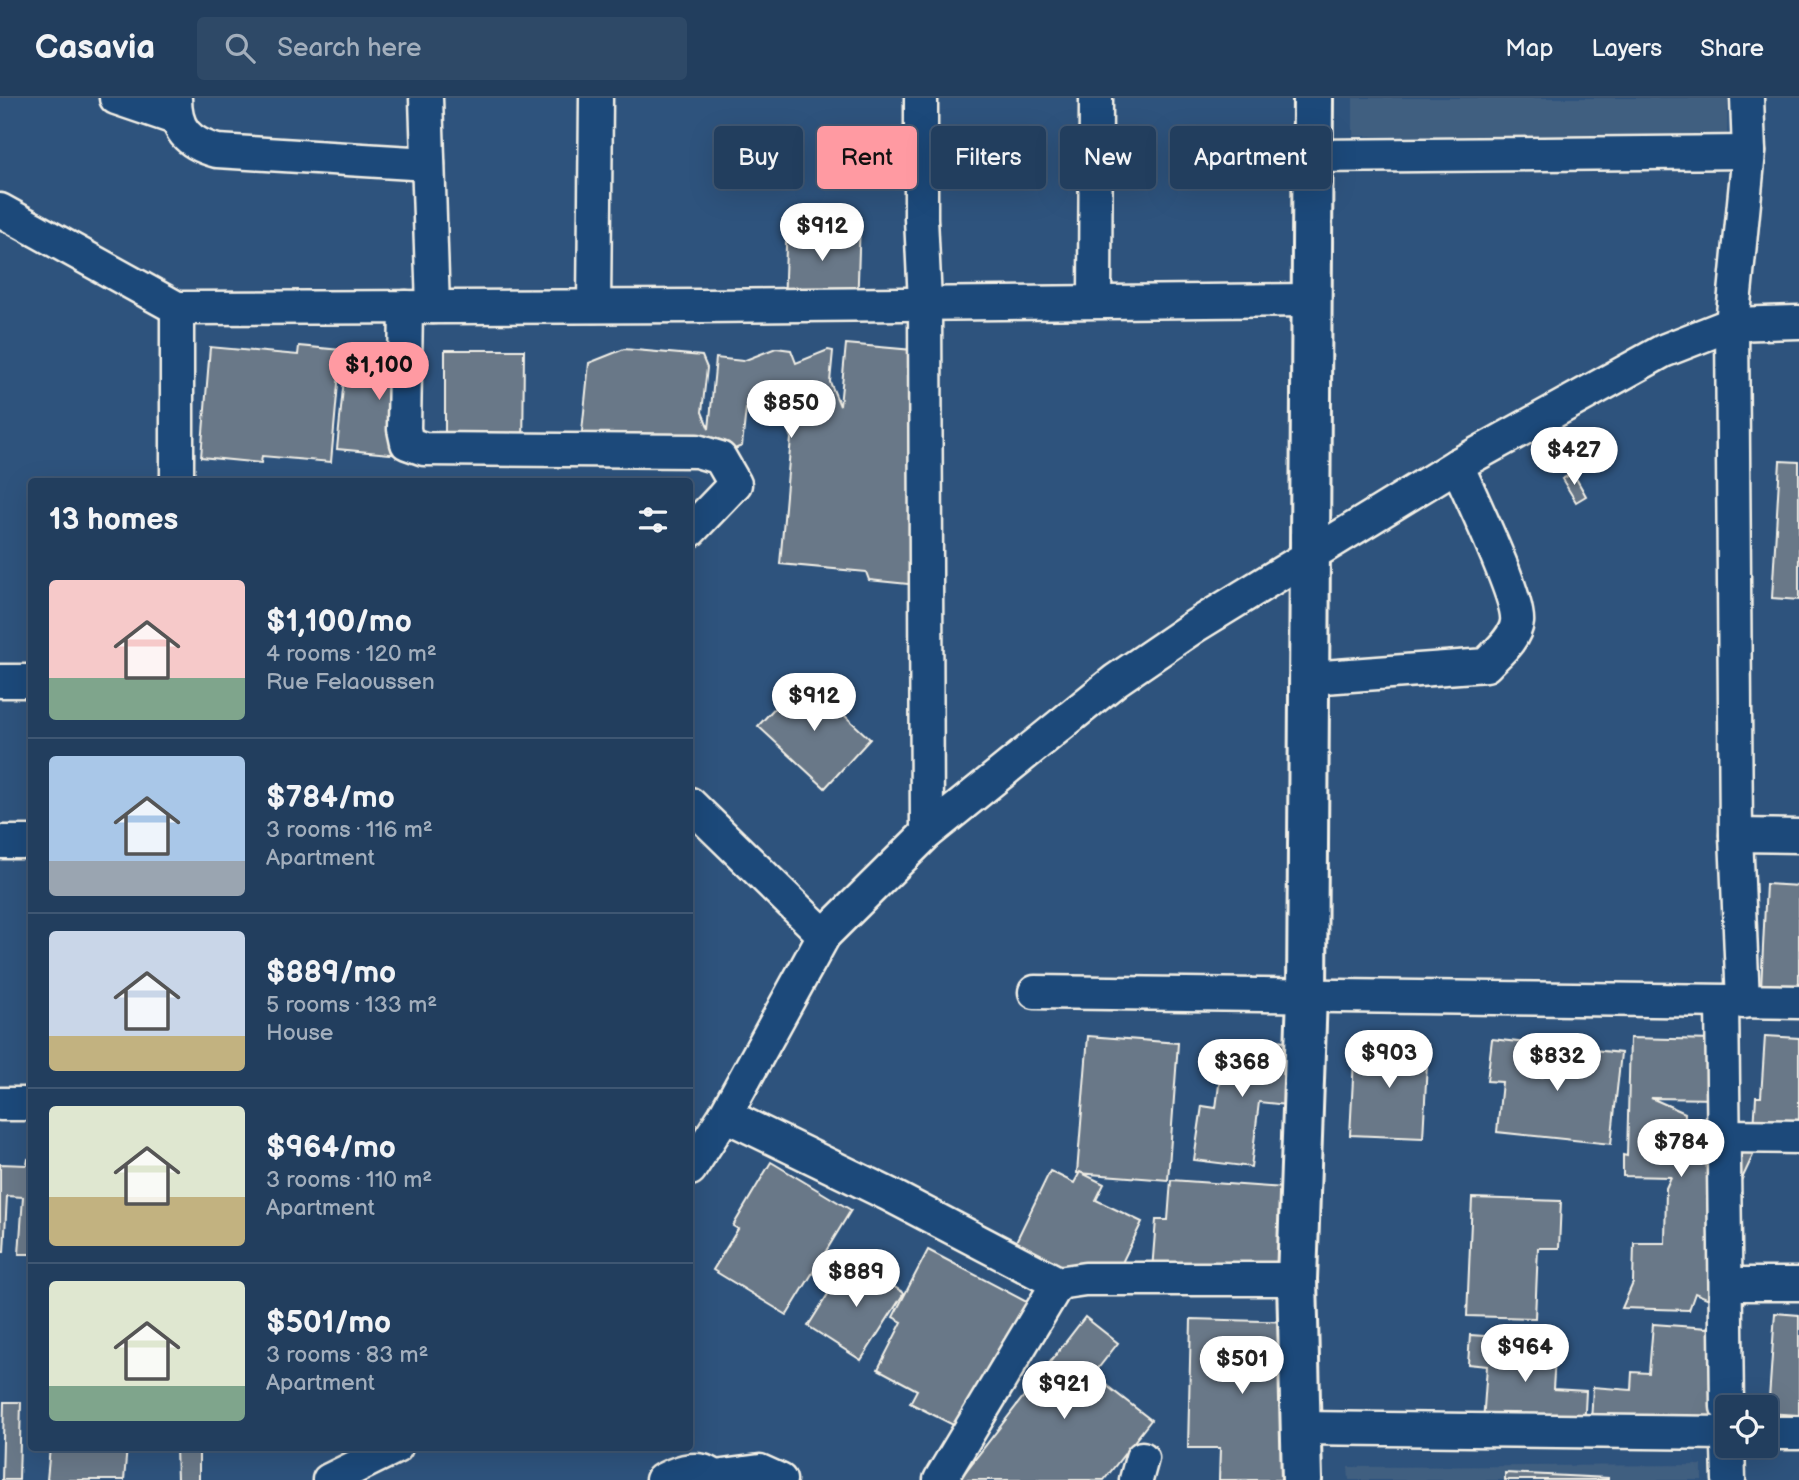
<!DOCTYPE html>
<meta charset="utf-8">
<style>
:root{--surface:#223e5e;--page:#2e4967;--text:#f1f3f6;--muted:#a2aebc;--line:#3f5773;--accent:#ff9aa2}
body{margin:0;font-family:"Balsamiq Sans",sans-serif;background:var(--page);color:var(--text);height:100vh;display:flex;flex-direction:column;font-size:26px;white-space:nowrap}
*{box-sizing:border-box;margin:0}
p{font-size:23px;color:var(--muted)}
.icon{flex:none;width:38px;height:38px;fill:none;stroke:currentColor;stroke-width:2;stroke-linecap:round;stroke-linejoin:round}
.map{position:relative;flex:1;overflow:hidden}
.panel{position:absolute;left:28px;top:380px;width:665px;height:973px;display:flex;flex-direction:column;background:var(--surface);border-radius:7px;box-shadow:0 7px 28px #0002,0 0 0 2px var(--line)}
.panel>*{flex:none}
.banner{position:absolute;left:714px;top:28px;width:665px;height:63px;display:flex;gap:14px}
.fabs{position:absolute;left:1715px;top:1297px;display:grid;gap:14px}
.fabs a{display:grid;place-items:center;width:63px;height:63px;border-radius:7px;background:var(--surface);box-shadow:0 7px 28px #0002,0 0 0 2px var(--line);font-size:35px}
.price{position:absolute;translate:-50% -60px;padding:0 16px;border-radius:24px;background:#fff;color:#222;font-size:23px;line-height:46px;filter:drop-shadow(0 2px 4px #0008)}
.price::after{content:'';position:absolute;left:50%;top:42px;width:21px;height:16px;margin-left:-10px;background:inherit;clip-path:polygon(0 0,100% 0,50% 100%)}
.price.on{background:var(--accent);color:#111}
ul{padding:0;list-style:none}
li{display:flex;align-items:center;gap:21px;height:175px;padding:0 21px}
li+li{border-top:2px solid var(--line)}
li span{display:grid;place-items:center;flex:none;width:196px;height:140px;border-radius:7px;color:#555}
li>.icon{margin-inline-start:auto}
span .icon{width:84px;height:84px;fill:#fffc;stroke-width:1}
li b{font-size:30px}
h2{display:flex;justify-content:space-between;align-items:center;height:84px;padding:0 21px;font-size:30px}
.chip{padding:0 24px;border-radius:7px;background:var(--surface);box-shadow:0 7px 28px #0002,0 0 0 2px var(--line);font-size:24px;line-height:63px}
.chip.on{background:var(--accent);color:#111}
header{display:flex;align-items:center;gap:42px;box-sizing:border-box;height:98px;padding:0 35px;background:var(--surface);border-bottom:2px solid var(--line)}
header strong{font-size:33px}
nav{display:flex;gap:38px;margin-inline-start:auto;font-size:24px}
.search{width:490px;height:63px;background:var(--page);display:flex;align-items:center;gap:18px;box-sizing:border-box;padding:0 24px;border-radius:7px;color:var(--muted);font-size:26px}
.map>svg:first-child{display:block}
.built{fill:#405e80}
.building{fill:#697888;stroke:#f4f1e8;stroke-width:2}
.lines{fill:none;stroke-linecap:round;stroke-linejoin:round}
.street-casing{stroke:#f4f1e8;stroke-width:37}
.secondary-casing{stroke:#f4f1e8;stroke-width:44}
.street{stroke:#1f4a7a;stroke-width:32}
.secondary{stroke:#1f4a7a;stroke-width:38}
</style>
<header>
<strong>Casavia</strong>
<div class="search"><svg class="icon" aria-label="search" viewBox="0 0 24 24"><circle cx="10" cy="10" r="6"/><path d="M15 15l6 6"/></svg>Search here</div>
<nav><a>Map</a><a>Layers</a><a>Share</a></nav>
</header>
<div class="map">
<svg width="1799" height="1382" viewBox="0 0 1799 1382">
<rect width="100%" height="100%" fill="#2e537d"/>
<filter id="ink" filterUnits="userSpaceOnUse"><feTurbulence type="fractalNoise" baseFrequency=".0143" numOctaves="2"/><feDisplacementMap in="SourceGraphic" scale="14" xChannelSelector="R" yChannelSelector="G"/><feConvolveMatrix kernelMatrix="1 2 1 2 8 2 1 2 1" color-interpolation-filters="sRGB"/></filter>
<g filter="url(#ink)">
<g class="built">
<polygon points="1353,0 1728,0 1727,39 1353,38"/>
<polygon points="1702,1367 1702,1382 1349,1382 1348,1369"/>
</g>
<g class="building">
<polygon points="787,118 860,121 857,213 784,210"/>
<polygon points="846,246 935,254 918,482 908,486 869,482 866,474 780,466 791,340 781,313 746,311 742,348 700,365 580,353 589,265 624,251 702,258 707,270 702,314 709,331 716,260 743,263 776,250 791,252 796,265 828,252 833,253 830,284 840,308"/>
<polygon points="299,248 341,252 331,364 262,358 261,365 201,359 210,249 298,257"/>
<polygon points="347,250 420,256 411,358 337,351"/>
<polygon points="445,252 524,252 523,360 445,360"/>
<polygon points="1780,363 1799,364 1799,502 1772,500"/>
<polygon points="1573,375 1586,398 1576,404 1562,381"/>
<polygon points="803,579 870,641 825,690 758,628"/>
<polygon points="1766,786 1799,788 1799,893 1761,891"/>
<polygon points="1088,938 1178,945 1168,1082 1077,1075"/>
<polygon points="1765,938 1799,940 1799,1049 1753,1047 1756,999 1761,999"/>
<polygon points="1258,940 1294,944 1286,1007 1259,1004 1251,1069 1194,1062 1202,1008 1216,1010 1220,979 1204,977 1208,949 1255,955"/>
<polygon points="1630,940 1714,942 1718,1001 1651,1000 1685,1015 1684,1038 1711,1050 1756,1051 1741,1083 1730,1078 1729,1142 1741,1148 1741,1174 1726,1208 1695,1195 1689,1212 1622,1210 1633,1185 1634,1145 1665,1145 1666,1090 1671,1079 1623,1078 1623,1057 1627,1058"/>
<polygon points="1492,941 1526,945 1523,977 1543,979 1547,947 1621,955 1611,1046 1497,1034 1502,984 1487,983"/>
<polygon points="1355,943 1428,946 1423,1040 1350,1037"/>
<polygon points="28,1061 32,1062 32,1156 19,1156 23,1099 7,1098 4,1154 0,1154 0,1066 27,1067"/>
<polygon points="771,1064 851,1112 787,1217 713,1172 738,1131 733,1128"/>
<polygon points="1050,1073 1074,1085 1080,1074 1104,1086 1096,1102 1142,1124 1115,1179 1102,1172 1090,1197 1009,1158"/>
<polygon points="1171,1082 1285,1090 1279,1180 1152,1172 1156,1122 1168,1122"/>
<polygon points="1472,1100 1561,1103 1559,1150 1538,1150 1535,1220 1467,1218"/>
<polygon points="928,1152 1038,1210 1007,1268 992,1261 957,1329 910,1305 917,1292 878,1271 902,1224 893,1219"/>
<polygon points="850,1161 904,1195 861,1262 808,1228"/>
<polygon points="1775,1215 1799,1217 1799,1317 1768,1315"/>
<polygon points="1085,1219 1118,1245 1093,1277 1151,1322 1104,1382 959,1382"/>
<polygon points="1191,1221 1293,1224 1289,1382 1219,1382 1220,1350 1188,1350"/>
<polygon points="1653,1226 1736,1232 1727,1335 1591,1324 1593,1289 1631,1292 1632,1274 1649,1275"/>
<polygon points="1470,1237 1556,1243 1553,1291 1586,1293 1584,1332 1483,1325 1487,1268 1468,1266"/>
<polygon points="4,1304 21,1304 19,1382 2,1382"/>
<polygon points="50,1349 127,1349 124,1382 47,1382"/>
<polygon points="176,1349 199,1349 199,1382 177,1382"/>
<polygon points="1505,1375 1608,1380 1608,1382 1505,1382"/>
</g>
<g class="lines">
<defs>
<g id="street">
<polyline points="116,0 175,20"/>
<path d="M175,0c0,31 12,45 42,53l211,13"/>
<polyline points="426,0 433,209"/>
<polyline points="921,0 921,120 925,204 927,735"/>
<polyline points="1312,58 1749,54"/>
<polyline points="0,112 177,210 702,208 1311,202"/>
<polyline points="1095,203 1096,0"/>
<polyline points="594,208 596,0"/>
<polyline points="406,209 404,331 407,345 424,351 697,353 720,360 735,386 690,433"/>
<polyline points="177,210 177,383"/>
<path d="M1310,580l176,-13c11,-12 29,-26 31,-43 3,-24 -48,-129 -60,-157"/>
<polyline points="0,583 32,583"/>
<polyline points="690,706 824,837"/>
<polyline points="1736,737 1799,738"/>
<polyline points="0,744 32,744"/>
<polyline points="1035,894 1799,904"/>
<polyline points="1722,904 1727,1309"/>
<polyline points="1743,904 1736,737 1732,226 1749,54 1747,0"/>
<polyline points="0,1006 32,1006"/>
<polyline points="725,1017 888,1096 1058,1185 1085,1181 1297,1181"/>
<polyline points="1724,1038 1799,1039"/>
<polyline points="690,1071 725,1017 824,837 927,735 1116,582 1195,528 1457,367 1663,253 1732,226 1799,224"/>
<polyline points="1726,1186 1799,1186"/>
<polyline points="1300,1330 1727,1335"/>
<polyline points="1766,1335 1799,1335"/>
<polyline points="1728,1348 1729,1382"/>
<polyline points="715,1379 760,1373 780,1382"/>
<polyline points="329,1382 396,1349"/>
<path d="M662,1382c18,-9 40,-17 54,0"/>
<polyline points="940,1382 1058,1185"/>
<polyline points="1136,1382 1142,1360"/>
</g>
<polyline id="secondary" points="1302,1382 1297,1181 1307,897 1313,0"/>
</defs>
<use href="#street" class="street-casing"/>
<use href="#secondary" class="secondary-casing"/>
<use href="#street" class="street"/>
<use href="#secondary" class="secondary"/>
</g>
</g>
</svg>
<div class="fabs">
<a><svg class="icon" aria-label="locate" viewBox="0 0 24 24"><circle cx="12" cy="12" r="6"/><path d="M12 2v4M12 18v4M2 12h4M18 12h4"/></svg></a>
</div>
<b class="price" style="left:822px;top:165px">$912</b>
<b class="price on" style="left:379px;top:304px">$1,100</b>
<b class="price" style="left:791px;top:342px">$850</b>
<b class="price" style="left:1574px;top:389px">$427</b>
<b class="price" style="left:814px;top:635px">$912</b>
<b class="price" style="left:1389px;top:992px">$903</b>
<b class="price" style="left:1557px;top:995px">$832</b>
<b class="price" style="left:1242px;top:1001px">$368</b>
<b class="price" style="left:1681px;top:1081px">$784</b>
<b class="price" style="left:856px;top:1211px">$889</b>
<b class="price" style="left:1525px;top:1286px">$964</b>
<b class="price" style="left:1242px;top:1298px">$501</b>
<b class="price" style="left:1064px;top:1323px">$921</b>
<div class="banner">
<a class="chip">Buy</a>
<a class="chip on">Rent</a>
<a class="chip">Filters</a>
<a class="chip">New</a>
<a class="chip">Apartment</a>
</div>
<section class="panel">
<h2>13 homes<svg class="icon" aria-label="filters" viewBox="0 0 24 24"><path d="M4 7h16M4 17h16"/><circle cx="9" cy="7" r="2"/><circle cx="15" cy="17" r="2"/></svg></h2>
<ul>
<li><span style="background:linear-gradient(#f6c9c9 70%,#7fa58c 0)"><svg class="icon" aria-label="home" viewBox="0 0 24 24"><path d="M3 11l9-7 9 7M6 9v11h12V9"/></svg></span><div><b>$1,100/mo</b><p>4 rooms · 120 m²</p><p>Rue Felaoussen</p></div></li>
<li><span style="background:linear-gradient(#a9c7e8 75%,#9aa5b1 0)"><svg class="icon" aria-label="home" viewBox="0 0 24 24"><path d="M3 11l9-7 9 7M6 9v11h12V9"/></svg></span><div><b>$784/mo</b><p>3 rooms · 116 m²</p><p>Apartment</p></div></li>
<li><span style="background:linear-gradient(#c9d6e8 75%,#c2b280 0)"><svg class="icon" aria-label="home" viewBox="0 0 24 24"><path d="M3 11l9-7 9 7M6 9v11h12V9"/></svg></span><div><b>$889/mo</b><p>5 rooms · 133 m²</p><p>House</p></div></li>
<li><span style="background:linear-gradient(#dfe7d0 65%,#c2b280 0)"><svg class="icon" aria-label="home" viewBox="0 0 24 24"><path d="M3 11l9-7 9 7M6 9v11h12V9"/></svg></span><div><b>$964/mo</b><p>3 rooms · 110 m²</p><p>Apartment</p></div></li>
<li><span style="background:linear-gradient(#dfe7d0 75%,#7fa58c 0)"><svg class="icon" aria-label="home" viewBox="0 0 24 24"><path d="M3 11l9-7 9 7M6 9v11h12V9"/></svg></span><div><b>$501/mo</b><p>3 rooms · 83 m²</p><p>Apartment</p></div></li>
</ul>
</section>
</div>
